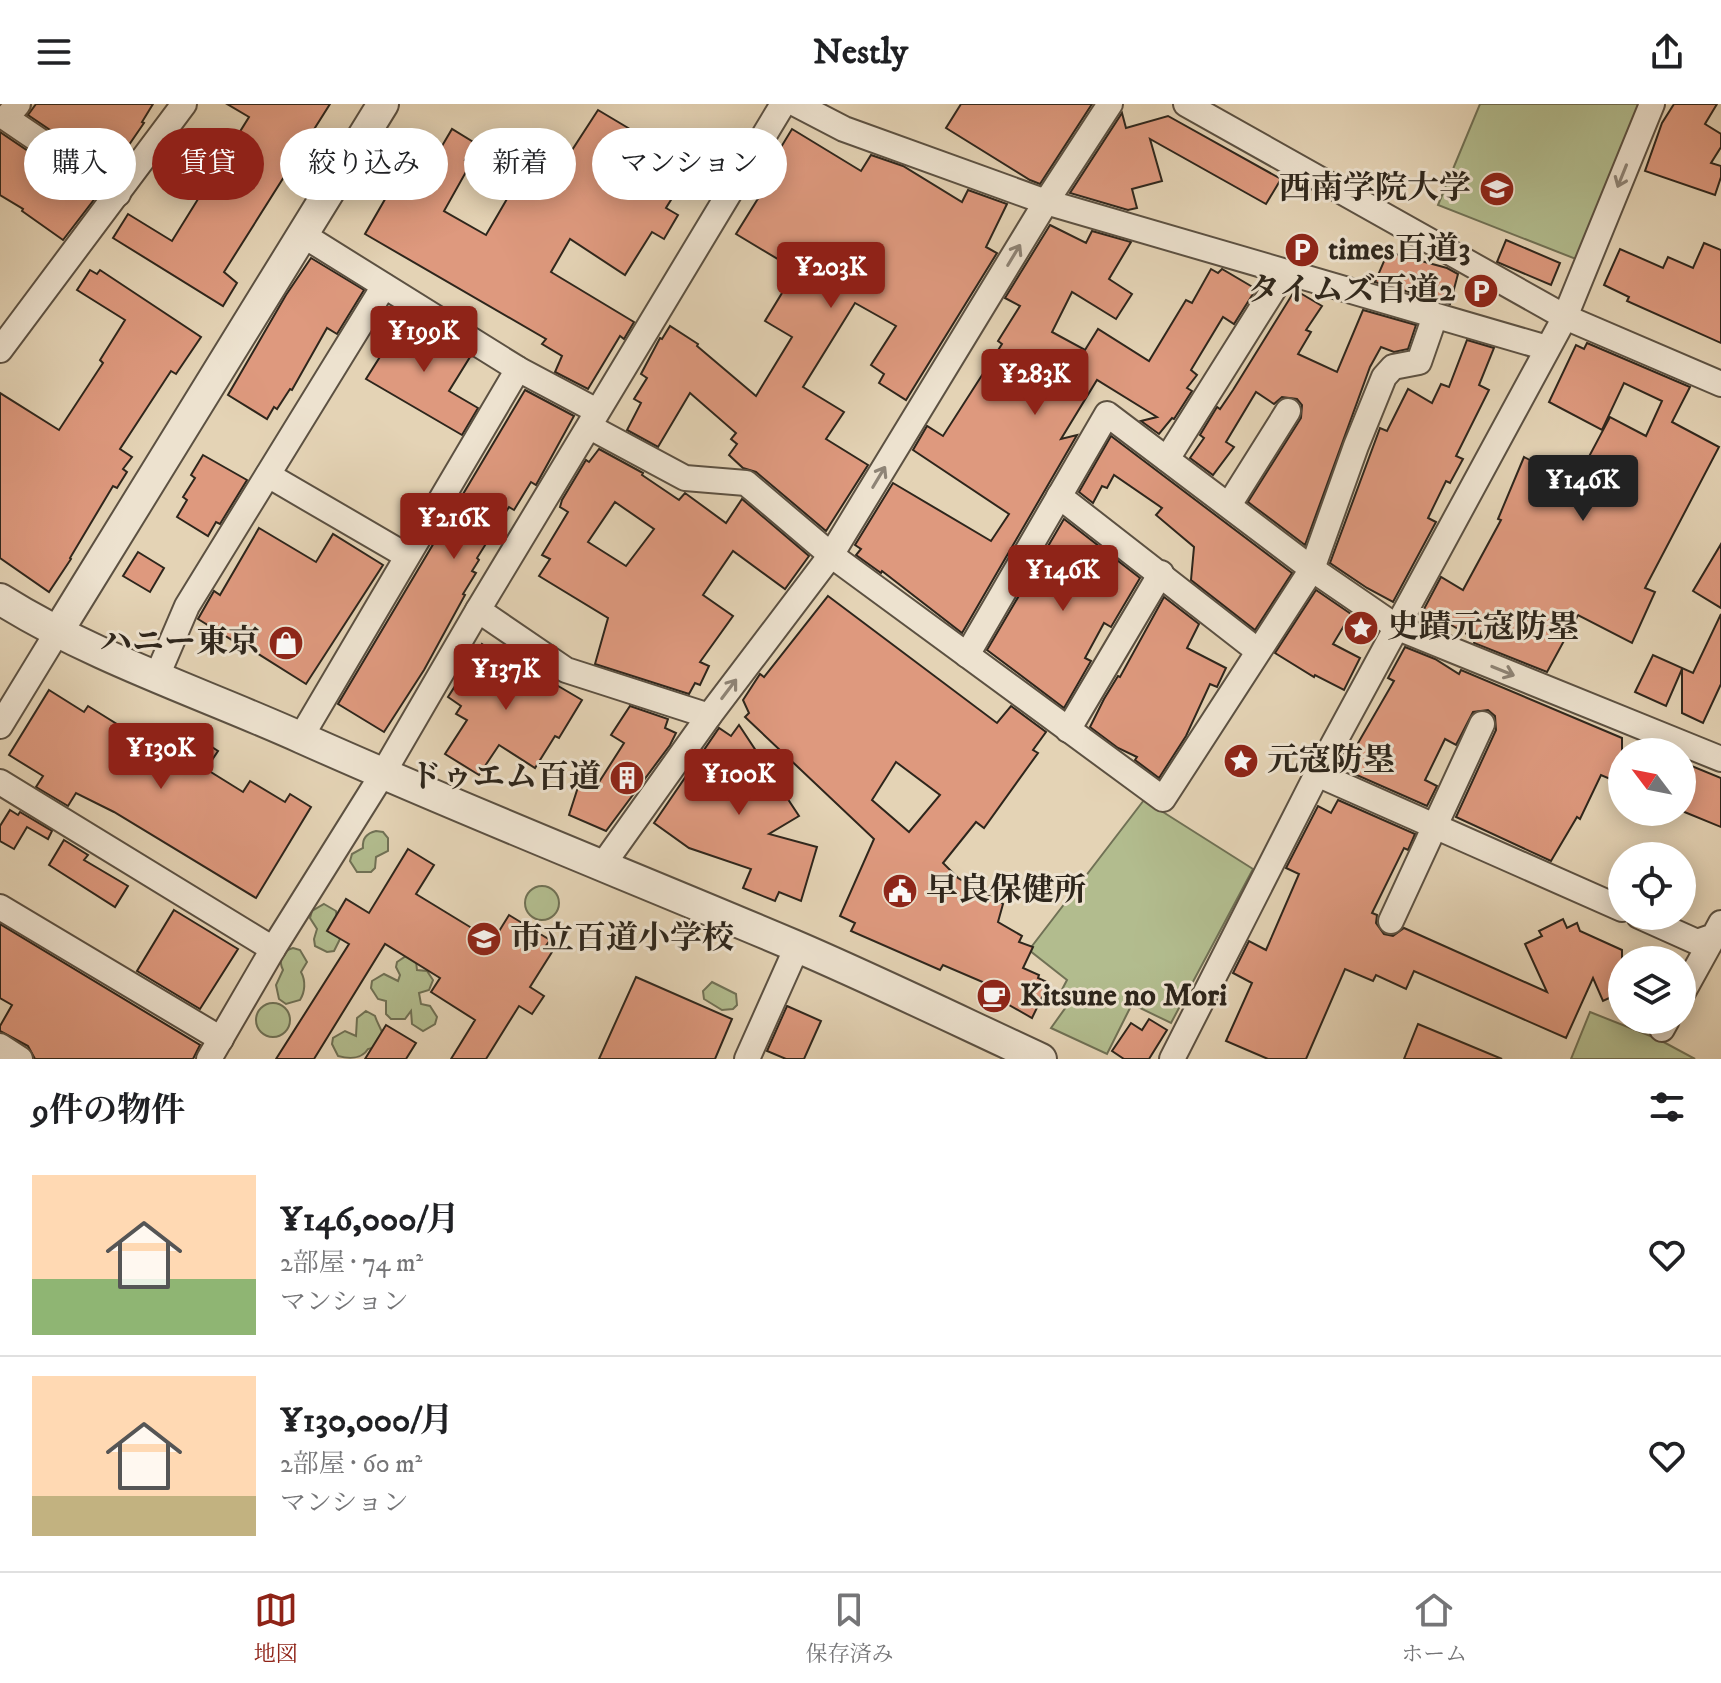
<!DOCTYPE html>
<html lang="ja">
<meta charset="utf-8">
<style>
:root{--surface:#fff;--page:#f2f2f2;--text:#202124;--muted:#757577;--line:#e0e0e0;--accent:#8f2418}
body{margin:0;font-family:"IM FELL DW Pica","Noto Serif JP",serif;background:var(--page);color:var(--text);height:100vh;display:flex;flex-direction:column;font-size:30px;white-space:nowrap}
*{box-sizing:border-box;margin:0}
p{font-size:26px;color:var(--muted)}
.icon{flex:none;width:44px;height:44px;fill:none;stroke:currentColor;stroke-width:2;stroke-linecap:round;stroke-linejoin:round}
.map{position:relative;height:955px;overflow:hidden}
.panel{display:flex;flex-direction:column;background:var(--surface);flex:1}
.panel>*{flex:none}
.top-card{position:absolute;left:24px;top:24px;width:800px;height:72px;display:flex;gap:16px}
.needle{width:52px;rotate:302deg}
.fabs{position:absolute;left:1608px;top:634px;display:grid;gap:16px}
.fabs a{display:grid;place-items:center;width:88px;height:88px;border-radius:50%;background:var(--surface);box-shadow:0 4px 20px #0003;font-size:40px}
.price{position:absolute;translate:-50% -68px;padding:0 18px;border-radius:8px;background:var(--accent);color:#fff;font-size:26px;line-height:52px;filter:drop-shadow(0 2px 4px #0008)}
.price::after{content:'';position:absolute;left:50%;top:48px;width:24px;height:18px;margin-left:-12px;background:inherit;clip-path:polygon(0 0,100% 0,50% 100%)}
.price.on{background:#222;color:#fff}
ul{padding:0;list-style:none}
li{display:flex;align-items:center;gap:24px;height:200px;padding:0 32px}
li+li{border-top:2px solid var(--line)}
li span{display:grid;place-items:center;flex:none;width:224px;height:160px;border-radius:0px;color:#555}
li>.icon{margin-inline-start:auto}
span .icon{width:96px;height:96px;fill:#fffc;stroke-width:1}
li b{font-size:34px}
h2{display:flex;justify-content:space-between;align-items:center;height:96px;padding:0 32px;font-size:34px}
.chip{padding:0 28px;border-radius:36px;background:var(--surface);box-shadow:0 4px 20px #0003;font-size:28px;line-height:72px}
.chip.on{background:var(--accent);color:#fff}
header{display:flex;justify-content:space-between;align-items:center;height:104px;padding:0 32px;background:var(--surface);font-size:36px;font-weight:700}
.tab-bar{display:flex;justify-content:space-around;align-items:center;height:112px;border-top:2px solid var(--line);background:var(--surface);font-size:22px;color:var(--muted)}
.tab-bar a{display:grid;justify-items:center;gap:4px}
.tab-bar .on{color:var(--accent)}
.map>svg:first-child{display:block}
.green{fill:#b2bc8e;stroke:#707155;stroke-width:2}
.building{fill:#de997e;stroke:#2e261c;stroke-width:2;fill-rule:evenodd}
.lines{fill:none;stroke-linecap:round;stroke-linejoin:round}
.minor-casing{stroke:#5c5142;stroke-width:28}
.tertiary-casing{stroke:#5c5142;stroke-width:34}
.minor{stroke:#ede2cf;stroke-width:24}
.tertiary{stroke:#ede2cf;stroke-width:30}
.oneway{stroke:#8e8476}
.labels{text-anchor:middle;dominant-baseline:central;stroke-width:6;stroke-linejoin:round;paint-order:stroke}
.poi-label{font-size:32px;font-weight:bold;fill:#2e261c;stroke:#ede2cf;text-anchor:start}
</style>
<header><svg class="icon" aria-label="menu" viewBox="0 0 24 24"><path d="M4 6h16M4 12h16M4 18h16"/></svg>Nestly<svg class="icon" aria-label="share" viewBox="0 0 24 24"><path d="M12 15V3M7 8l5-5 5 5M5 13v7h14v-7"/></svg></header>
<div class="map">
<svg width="1721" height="955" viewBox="0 0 1721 955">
<rect width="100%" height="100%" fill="#e4d3b5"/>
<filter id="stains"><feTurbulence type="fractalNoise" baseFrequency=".0025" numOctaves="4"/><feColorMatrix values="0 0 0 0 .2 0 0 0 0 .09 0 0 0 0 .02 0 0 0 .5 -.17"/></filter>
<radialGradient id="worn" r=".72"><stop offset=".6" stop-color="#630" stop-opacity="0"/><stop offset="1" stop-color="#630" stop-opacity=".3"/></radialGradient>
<g class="green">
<polygon points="1480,0 1640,0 1581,157 1438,101"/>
<polygon points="1144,696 1253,765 1171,919 1132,900 1107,950 1051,924 1066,903 1056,897 1067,876 1029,846"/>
<path d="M376,727l7,1 5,6v13l-12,6 -1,11 -4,4h-14l-7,-11 2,-7 11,-6c-1,-10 4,-15 13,-17z"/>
<circle cx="542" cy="799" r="17"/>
<polygon points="324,800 336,807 340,835 334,847 327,848 315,842 314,835 317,825 310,814 312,807"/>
<path d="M293,844l7,2 7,12 -6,10c5,9 4,20 -1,28l-14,4 -7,-5 -3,-14 7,-15c-5,-10 -1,-19 10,-22z"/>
<polygon points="406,852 416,857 417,866 427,867 433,876 429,886 419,889 421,900 430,902 437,913 435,920 423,927 412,920 411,907 405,915 391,915 386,910 386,897 378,895 371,884 372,877 384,870 398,877 400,871 396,863 397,858"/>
<polygon points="712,878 736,890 737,901 733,905 722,906 704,895 703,887"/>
<circle cx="273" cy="916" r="17"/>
<path d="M366,907l9,5c2,7 6,12 8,19l-7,12 -8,2c-6,10 -19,10 -30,7l-6,-12 1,-6 12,-7 11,5 1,-18z"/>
<polygon points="1590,908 1658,935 1695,955 1571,955"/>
</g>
<g class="building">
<polygon points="36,0 153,0 142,18 144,19 111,67 28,11"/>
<polygon points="227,0 330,0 224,168 237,179 223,202 113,134 128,110 172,137 249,13"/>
<polygon points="961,0 1092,0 1040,80 1030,76 946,24"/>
<polygon points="1674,0 1717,0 1705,20 1721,30 1721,43 1711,59 1721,62 1721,73 1715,91 1645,67 1662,19"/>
<polygon points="598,6 692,62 666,104 678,111 664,135 652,128 625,171 570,135 551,168 634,218 624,235 620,232 588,285 555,268 562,252 542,240 546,235 365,130 422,31 442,42 452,25 475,39 465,56 471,59 444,107 486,131 525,64 542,57 561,63"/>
<polygon points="1122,9 1126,24 1168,12 1281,75 1266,100 1150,35 1162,77 1132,85 1137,104 1128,106 1070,89"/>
<polygon points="792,25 861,67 871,51 903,62 962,98 968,86 1007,100 986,143 997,149 906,296 879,279 884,270 871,261 896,222 855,199 803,283 844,308 826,335 868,361 826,427 756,368 743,364 729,351 737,340 731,335 736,329 690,289 658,343 627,326 641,299 634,295 647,274 641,270 660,234 662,235 670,222 698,240 697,242 756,292 792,233 765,217 796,166 736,130 767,80 761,76"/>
<polygon points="0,28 96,93 63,136 22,107 23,105 0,91"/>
<polygon points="1050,121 1086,139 1092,127 1131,138 1109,175 1132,190 1116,215 1072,188 1052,228 1085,246 1098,225 1149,257 1186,196 1192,199 1211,165 1218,169 1222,165 1256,185 1234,220 1223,213 1191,266 1197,271 1187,284 1192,287 1174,315 1172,314 1159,330 1141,317 1157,313 1097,276 1061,335 1077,331 962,529 882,467 881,469 856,451 861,445 855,441 893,379 991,437 1009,410 913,346 927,322 943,332 1002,240 998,237 1020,202 1005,194"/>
<polygon points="1506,136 1560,159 1551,181 1497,158"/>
<polygon points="1704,139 1721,146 1721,239 1627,197 1629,193 1604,181 1620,145 1663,164 1668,153 1693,164"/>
<polygon points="1388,148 1447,164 1458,170 1450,200 1375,178"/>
<polygon points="311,154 364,186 337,230 327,224 292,286 290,285 277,305 274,303 267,315 228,291 286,191"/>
<polygon points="90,166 97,170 100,166 201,233 176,270 171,267 120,345 132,353 123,365 127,368 117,384 113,382 70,454 71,455 49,488 0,454 0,289 59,326 103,259 100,256 125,216 77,186"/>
<polygon points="1295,186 1322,202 1306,226 1311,228 1298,250 1337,268 1363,206 1416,221 1408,245 1394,248 1381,243 1370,263 1305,441 1248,398 1301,314 1302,301 1297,295 1282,293 1274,300 1256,288 1226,338 1234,343 1213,371 1190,354 1204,334 1200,331 1217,303 1220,305 1233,286"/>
<polygon points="403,211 470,253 449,287 478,304 462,331 366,275 395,229 392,227"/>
<polygon points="1467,236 1494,244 1479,281 1489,286 1456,352 1463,355 1450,379 1446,377 1428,414 1436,418 1393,498 1367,484 1330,459 1380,324 1387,327 1408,285 1432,299 1441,280 1449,283"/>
<polygon points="1587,239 1690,283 1672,318 1719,343 1645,484 1655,488 1632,539 1578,511 1547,568 1474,539 1475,535 1424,505 1441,473 1463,486 1501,416 1498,415 1524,353 1575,379 1610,313 1646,332 1662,297 1624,279 1602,326 1549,298 1576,241 1584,245"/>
<polygon points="525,286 574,312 536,381 531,378 514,406 509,403 477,454 479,456 472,467 476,469 463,490 465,491 424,566 384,628 338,600"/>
<polygon points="1111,332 1292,469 1255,526 1191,476 1194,443 1156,411 1162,404 1114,371 1107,384 1102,382 1093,399 1079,388"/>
<path d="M599,345l44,24 -1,2 37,25 6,-7 41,30 16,-24 67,57 -24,33 -52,-38 -30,44 30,21 -33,46 9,4 -9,19 -5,-2 -6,11 -94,-30 13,-46 -69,-42 11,-17 -8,-4 26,-43 -8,-5 2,-7 24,-40 3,2zM615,398l39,27 -28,37 -38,-24z"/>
<polygon points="203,351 247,376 220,420 216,418 208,432 177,413 187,396 183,393 195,374 191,371"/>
<polygon points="1064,415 1140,474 1111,523 1104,519 1085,554 1091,557 1064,604 987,546"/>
<polygon points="259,424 316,458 333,430 383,461 306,580 233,534 232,536 198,515 214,487 220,491"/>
<polygon points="1721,440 1721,504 1693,487"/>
<polygon points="138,448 164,464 150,488 123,472"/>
<polygon points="1316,486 1351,510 1333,540 1360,554 1344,586 1315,571 1314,573 1275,549"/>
<path d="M828,492l169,127 14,-17 35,26 -13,18 5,3 -54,75 -8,-6 -33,41 15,15 45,26 -5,18 24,14 -3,6 14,5 -10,21 16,7 -1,3 11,5 -17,35 -44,-25 4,-7 -49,-21 -3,5 -89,-39 4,-8 -15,-7 34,-77 -129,-122 4,-4 -6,-13 17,-26 4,3zM896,658l44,33 -31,37 -37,-32z"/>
<polygon points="1164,493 1199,520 1187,544 1226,564 1217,583 1210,580 1186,632 1159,674 1135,656 1137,653 1118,644 1090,623 1104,595 1118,572 1120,573"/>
<polygon points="1721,510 1721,580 1703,619 1682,609 1682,565 1666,602 1635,588 1653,551 1693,569"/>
<polygon points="482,540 549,584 553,579 582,596 559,634 555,632 535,664 499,641 479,671 445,650 467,616 456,610 461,602 448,593"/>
<polygon points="1405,543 1435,555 1459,570 1461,566 1622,634 1622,680 1601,671 1580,715 1577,713 1551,757 1456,713 1496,626 1495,612 1488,606 1473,608 1456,641 1445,635 1425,676 1437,682 1427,702 1343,665 1394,577 1388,574"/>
<polygon points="49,586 84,608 88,602 146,638 155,623 191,645 198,634 218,647 206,665 243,688 250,677 285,698 290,690 311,703 256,794 114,708 76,689 68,702 36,683 43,672 9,651"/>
<polygon points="630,602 668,615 665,624 676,629 670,641 606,727 569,711 579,680 594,686 624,639 611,631"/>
<polygon points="739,621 799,712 769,730 817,743 801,797 779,788 775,797 743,784 751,765 689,744 654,719 719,624 731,632"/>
<polygon points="1682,658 1721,674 1721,723 1682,707"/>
<polygon points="1338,696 1415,730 1408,746 1404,744 1372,809 1377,811 1376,819 1384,830 1393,832 1404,824 1547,888 1525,840 1542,832 1539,827 1563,815 1567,824 1577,819 1580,827 1622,846 1622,888 1603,897 1593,874 1566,934 1414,867 1406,885 1376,871 1373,877 1345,865 1306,955 1268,955 1226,937 1252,879 1233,869 1249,837 1266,846 1299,770 1286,764 1318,702 1331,709"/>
<polygon points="10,706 18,711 20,708 52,727 48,735 27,723 14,745 0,737 0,722"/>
<polygon points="64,736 88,751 84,756 128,782 115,803 49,761"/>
<polygon points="408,745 434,761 416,790 493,837 509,811 550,836 545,843 552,848 530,883 544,892 532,910 519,902 486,955 451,955 475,916 431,888 440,874 385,840 314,955 276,955 349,840 327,827 346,795 369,809"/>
<polygon points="174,806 238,845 200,905 137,867"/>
<polygon points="0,820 200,941 193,955 35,955 28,942 0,927 0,922 12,901 0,894"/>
<polygon points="636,873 732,915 715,955 599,955"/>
<polygon points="787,902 821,917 804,955 786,955 767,947"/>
<polygon points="1149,915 1167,926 1149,955 1124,955 1112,947 1131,919 1142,926"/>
<polygon points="1418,920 1502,955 1404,955"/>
<polygon points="386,921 416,939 406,955 365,955"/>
</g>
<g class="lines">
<defs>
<g id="minor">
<polyline points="18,0 6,14 118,90"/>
<polyline points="796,0 844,25 1046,98 1547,244"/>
<polyline points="1186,0 1565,213 1721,280"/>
<polyline points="303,131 518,265 597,307"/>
<polyline points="0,246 184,0"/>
<polyline points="590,323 685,374 746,379 831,451 1163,695 1312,465 1356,342 1384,273 1393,263 1419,258 1435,212"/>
<polyline points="1167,355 1284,169"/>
<polyline points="268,371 407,452"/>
<polyline points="1059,392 1258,547"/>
<polyline points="1229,401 1288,307"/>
<polyline points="478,506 566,566 709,612"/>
<polyline points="967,551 1107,310 1312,465 1398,524 1721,655"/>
<polyline points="157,572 187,502 384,182"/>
<polyline points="0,622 58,527"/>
<polyline points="1068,626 1161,469"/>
<polyline points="301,633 518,265"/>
<polyline points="1317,670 1622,805"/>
<polyline points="0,678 273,845"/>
<polyline points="602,762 709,612 831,451 1046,98 1110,0"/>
<polyline points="0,803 221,935"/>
<polyline points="1639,812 1697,838 1714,832 1721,819"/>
<polyline points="1391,817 1482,620"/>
<polyline points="1682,890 1714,832"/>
<polyline points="1662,925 1667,916"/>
<polyline points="0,942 20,955"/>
<polyline points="209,955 273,845 382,671 478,506 783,0"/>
<polyline points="747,955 797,843"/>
<polyline points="1172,955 1317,670 1565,213 1652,0"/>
</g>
<g id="tertiary">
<path d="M0,495c94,59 202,94 302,139 163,73 328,138 491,207 84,36 166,76 248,114"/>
<polyline points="58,527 383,0"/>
</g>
</defs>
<use href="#minor" class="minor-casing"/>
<use href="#tertiary" class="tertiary-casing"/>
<use href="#minor" class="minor"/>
<use href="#tertiary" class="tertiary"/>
</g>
<defs><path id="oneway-shaft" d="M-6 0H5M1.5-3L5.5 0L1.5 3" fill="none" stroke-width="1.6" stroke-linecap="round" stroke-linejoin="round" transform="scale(2)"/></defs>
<g class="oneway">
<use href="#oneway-shaft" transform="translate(1622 72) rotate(112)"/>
<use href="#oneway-shaft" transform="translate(1014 151) rotate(-59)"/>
<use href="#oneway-shaft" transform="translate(879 373) rotate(-59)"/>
<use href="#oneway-shaft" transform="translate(1503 567) rotate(22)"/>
<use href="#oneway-shaft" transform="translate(729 585) rotate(-53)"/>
</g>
<defs>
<symbol id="university-disc" viewBox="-11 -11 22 22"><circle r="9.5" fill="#8f2418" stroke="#ede2cf"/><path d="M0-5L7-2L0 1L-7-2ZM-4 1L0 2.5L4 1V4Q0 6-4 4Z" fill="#fff"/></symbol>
<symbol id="parking-disc" viewBox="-11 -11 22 22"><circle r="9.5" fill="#8f2418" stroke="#ede2cf"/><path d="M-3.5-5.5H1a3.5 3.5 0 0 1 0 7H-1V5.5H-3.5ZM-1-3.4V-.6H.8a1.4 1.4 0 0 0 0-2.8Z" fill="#fff"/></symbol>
<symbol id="sight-disc" viewBox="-11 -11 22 22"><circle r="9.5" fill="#8f2418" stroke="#ede2cf"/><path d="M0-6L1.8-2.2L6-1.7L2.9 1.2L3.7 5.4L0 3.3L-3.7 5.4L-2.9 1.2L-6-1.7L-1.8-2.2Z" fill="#fff"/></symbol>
<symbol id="shop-disc" viewBox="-11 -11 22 22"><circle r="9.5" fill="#8f2418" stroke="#ede2cf"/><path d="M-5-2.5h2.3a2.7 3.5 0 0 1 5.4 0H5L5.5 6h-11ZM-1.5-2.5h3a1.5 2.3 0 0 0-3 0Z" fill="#fff"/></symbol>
<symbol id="building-disc" viewBox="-11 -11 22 22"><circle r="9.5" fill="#8f2418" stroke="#ede2cf"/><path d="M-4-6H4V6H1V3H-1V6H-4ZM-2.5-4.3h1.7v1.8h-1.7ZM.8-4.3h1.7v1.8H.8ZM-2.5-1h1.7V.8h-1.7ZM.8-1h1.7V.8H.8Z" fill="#fff"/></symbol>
<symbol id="civic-disc" viewBox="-11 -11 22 22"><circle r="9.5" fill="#8f2418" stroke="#ede2cf"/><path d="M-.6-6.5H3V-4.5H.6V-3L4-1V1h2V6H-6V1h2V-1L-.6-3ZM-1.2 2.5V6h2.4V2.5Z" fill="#fff"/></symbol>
<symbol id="school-disc" viewBox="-11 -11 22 22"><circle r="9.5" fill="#8f2418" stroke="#ede2cf"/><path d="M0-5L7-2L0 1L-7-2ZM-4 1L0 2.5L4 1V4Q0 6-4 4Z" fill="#fff"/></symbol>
<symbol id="cafe-disc" viewBox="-11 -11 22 22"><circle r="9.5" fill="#8f2418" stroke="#ede2cf"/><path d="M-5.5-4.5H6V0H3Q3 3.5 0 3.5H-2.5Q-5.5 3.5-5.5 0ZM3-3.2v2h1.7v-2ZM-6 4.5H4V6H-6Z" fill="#fff"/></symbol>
</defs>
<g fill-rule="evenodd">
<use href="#university-disc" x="1477" y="65" width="40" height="40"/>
<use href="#parking-disc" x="1282" y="126" width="40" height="40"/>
<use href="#parking-disc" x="1461" y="167" width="40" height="40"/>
<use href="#sight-disc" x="1341" y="504" width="40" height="40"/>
<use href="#shop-disc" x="266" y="519" width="40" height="40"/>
<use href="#sight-disc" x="1221" y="637" width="40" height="40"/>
<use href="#building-disc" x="607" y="654" width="40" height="40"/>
<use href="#civic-disc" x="880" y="767" width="40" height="40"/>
<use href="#school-disc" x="464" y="815" width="40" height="40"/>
<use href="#cafe-disc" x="974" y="872" width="40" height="40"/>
</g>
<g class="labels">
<g class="poi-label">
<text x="1471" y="85" text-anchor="end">西南学院大学</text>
<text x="1328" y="146">times百道3</text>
<text x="1455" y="187" text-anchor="end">タイムズ百道2</text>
<text x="1387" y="524">史蹟元寇防塁</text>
<text x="260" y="539" text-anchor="end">ハニー東京</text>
<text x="1267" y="657">元寇防塁</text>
<text x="601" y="674" text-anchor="end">ドゥエム百道</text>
<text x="926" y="787">早良保健所</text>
<text x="510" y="835">市立百道小学校</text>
<text x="1020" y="892">Kitsune no Mori</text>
</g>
</g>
<rect width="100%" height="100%" filter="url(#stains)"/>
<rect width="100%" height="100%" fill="url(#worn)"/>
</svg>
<div class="fabs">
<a><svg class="needle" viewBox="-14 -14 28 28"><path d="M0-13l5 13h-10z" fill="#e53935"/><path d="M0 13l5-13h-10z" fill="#757577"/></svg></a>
<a><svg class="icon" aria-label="locate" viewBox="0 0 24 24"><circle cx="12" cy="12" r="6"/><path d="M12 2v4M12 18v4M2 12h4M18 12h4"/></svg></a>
<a><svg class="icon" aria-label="layers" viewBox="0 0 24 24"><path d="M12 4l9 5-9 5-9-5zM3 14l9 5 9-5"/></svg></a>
</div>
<b class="price" style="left:831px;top:206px">¥203K</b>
<b class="price" style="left:424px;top:270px">¥199K</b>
<b class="price" style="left:1035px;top:313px">¥283K</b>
<b class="price on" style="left:1583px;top:419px">¥146K</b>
<b class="price" style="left:454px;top:457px">¥216K</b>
<b class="price" style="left:1063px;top:509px">¥146K</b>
<b class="price" style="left:506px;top:608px">¥137K</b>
<b class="price" style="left:161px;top:687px">¥130K</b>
<b class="price" style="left:739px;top:713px">¥100K</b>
<div class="top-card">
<a class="chip">購入</a>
<a class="chip on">賃貸</a>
<a class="chip">絞り込み</a>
<a class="chip">新着</a>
<a class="chip">マンション</a>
</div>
</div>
<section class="panel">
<h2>9件の物件<svg class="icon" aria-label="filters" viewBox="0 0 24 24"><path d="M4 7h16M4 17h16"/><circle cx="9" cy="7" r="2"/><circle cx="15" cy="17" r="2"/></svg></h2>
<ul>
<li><span style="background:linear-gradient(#ffd9b3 65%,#8fb573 0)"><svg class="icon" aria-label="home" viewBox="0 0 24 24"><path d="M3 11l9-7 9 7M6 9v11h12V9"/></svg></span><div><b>¥146,000/月</b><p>2部屋 · 74 m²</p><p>マンション</p></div><svg class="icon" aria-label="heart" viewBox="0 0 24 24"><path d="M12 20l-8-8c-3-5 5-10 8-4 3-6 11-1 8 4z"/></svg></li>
<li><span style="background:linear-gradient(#ffd9b3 75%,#c2b280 0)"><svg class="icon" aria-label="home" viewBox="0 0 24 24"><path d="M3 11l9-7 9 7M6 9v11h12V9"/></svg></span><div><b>¥130,000/月</b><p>2部屋 · 60 m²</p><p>マンション</p></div><svg class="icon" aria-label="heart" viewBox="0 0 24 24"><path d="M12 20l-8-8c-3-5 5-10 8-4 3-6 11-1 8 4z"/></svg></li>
</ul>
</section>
<nav class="tab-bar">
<a class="on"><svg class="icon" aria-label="map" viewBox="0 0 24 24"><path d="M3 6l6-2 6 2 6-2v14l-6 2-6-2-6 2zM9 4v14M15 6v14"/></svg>地図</a>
<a><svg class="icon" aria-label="saved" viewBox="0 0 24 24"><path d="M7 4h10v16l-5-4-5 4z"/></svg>保存済み</a>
<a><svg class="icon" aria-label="home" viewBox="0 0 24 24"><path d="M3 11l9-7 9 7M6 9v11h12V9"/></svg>ホーム</a>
</nav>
